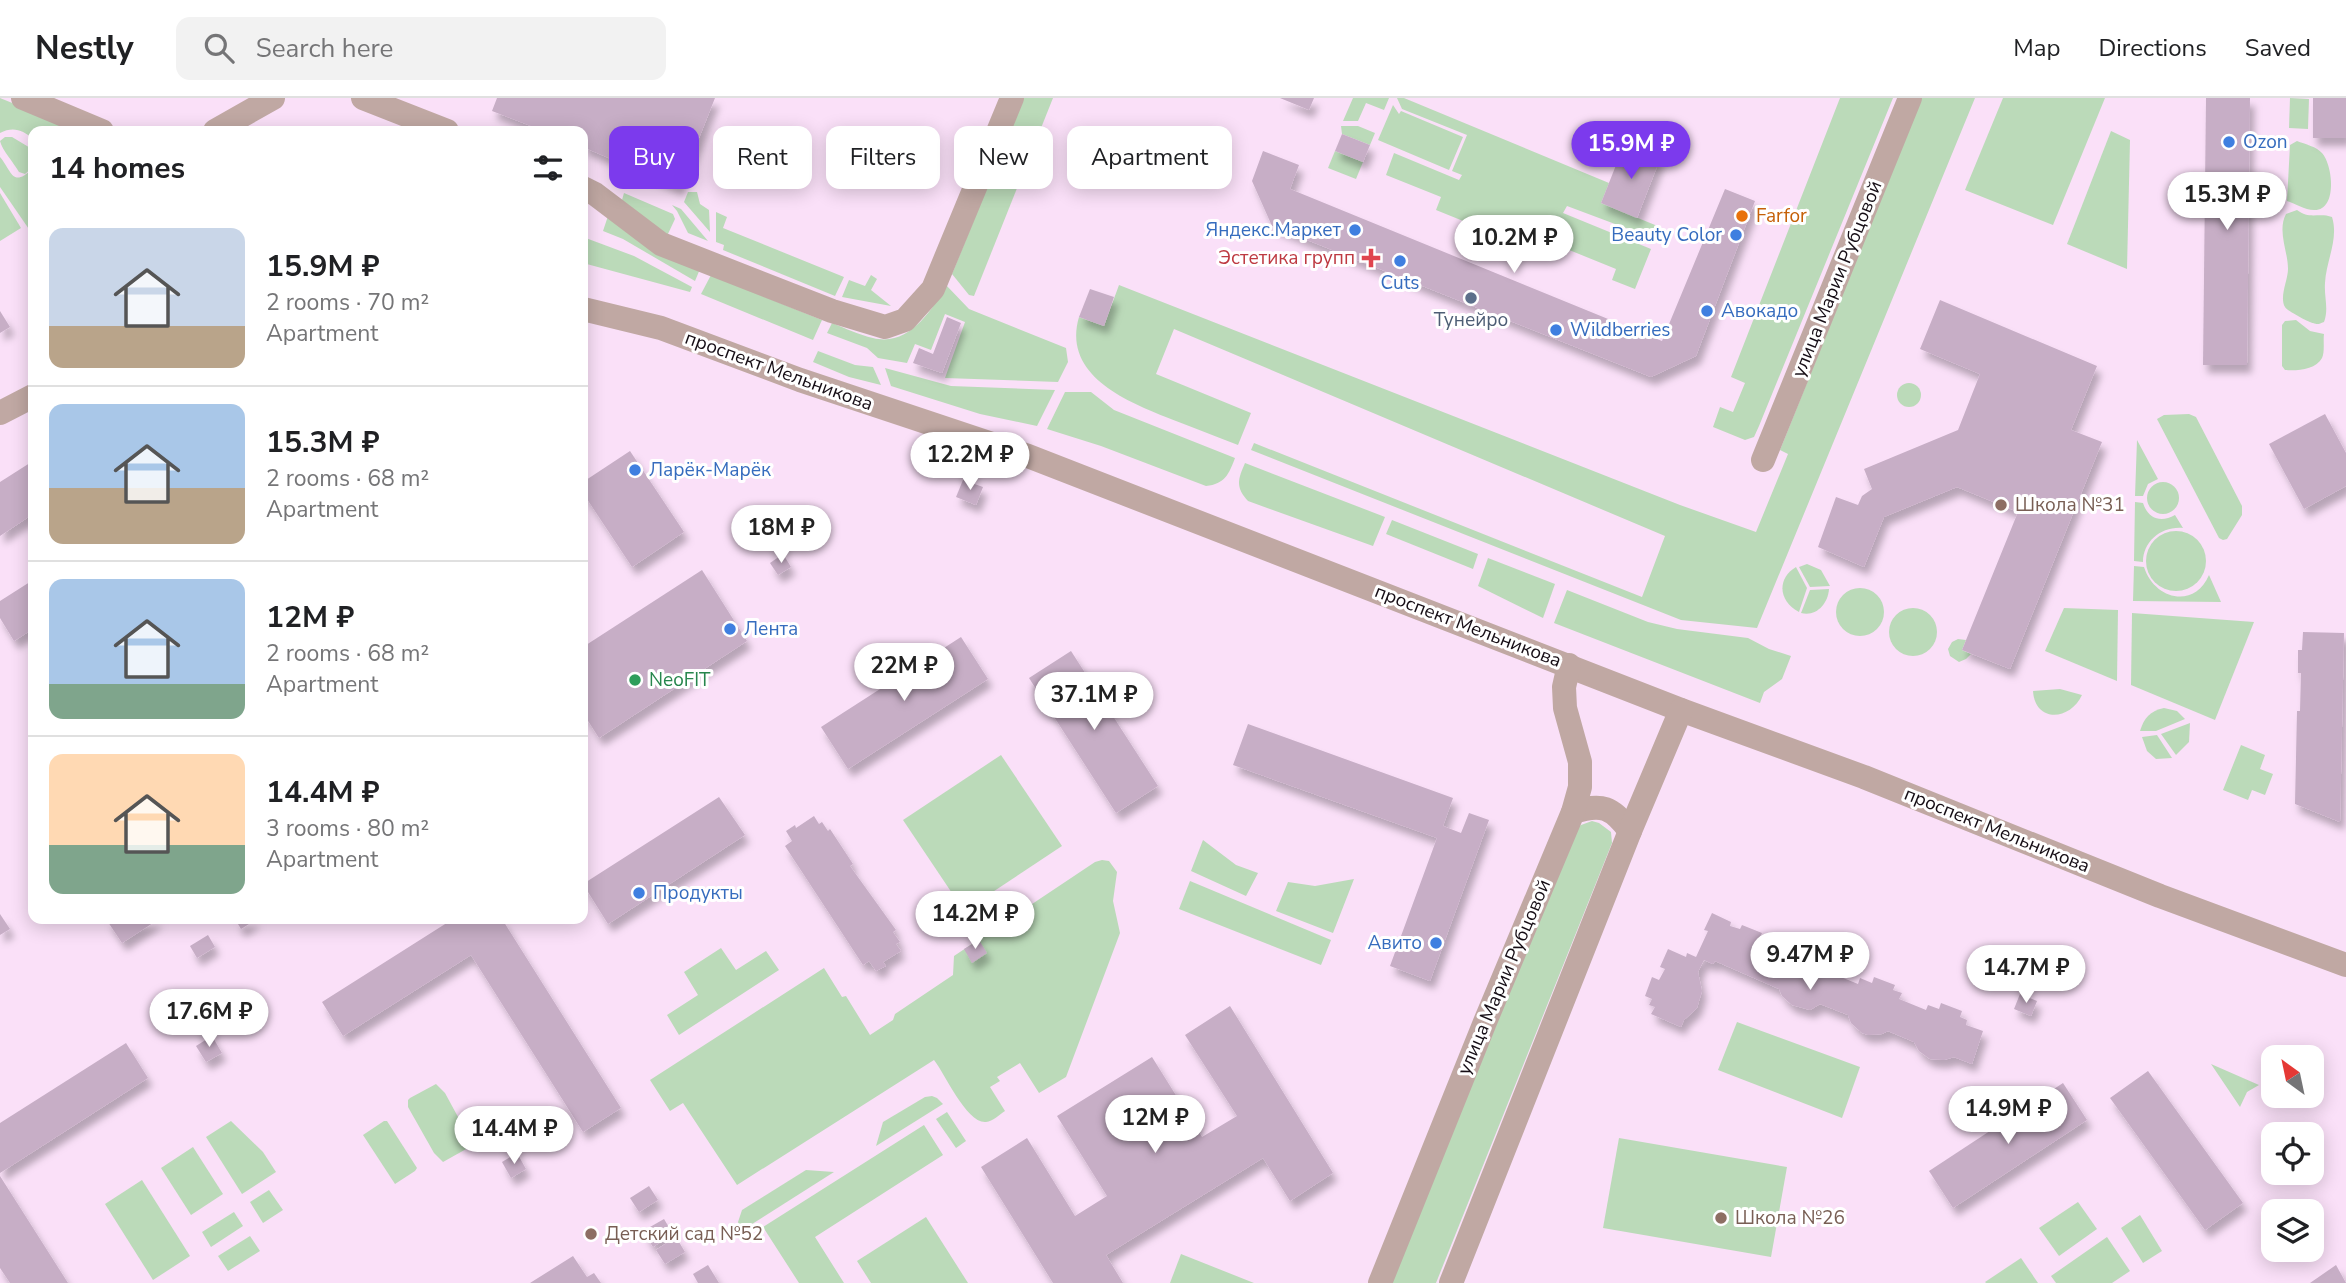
<!DOCTYPE html>
<meta charset="utf-8">
<style>
:root{--surface:#fff;--page:#f2f2f2;--text:#202124;--muted:#757577;--line:#e0e0e0;--accent:#7c3aed}
body{margin:0;font-family:"Nunito Sans",sans-serif;background:var(--page);color:var(--text);height:100vh;display:flex;flex-direction:column;font-size:26px;white-space:nowrap}
*{box-sizing:border-box;margin:0}
p{font-size:23px;color:var(--muted)}
.icon{flex:none;width:38px;height:38px;fill:none;stroke:currentColor;stroke-width:2;stroke-linecap:round;stroke-linejoin:round}
.map{position:relative;flex:1;overflow:hidden}
.details{position:absolute;left:28px;top:28px;width:560px;height:798px;display:flex;flex-direction:column;background:var(--surface);border-radius:14px;box-shadow:0 4px 18px #0003}
.details>*{flex:none}
.banner{position:absolute;left:609px;top:28px;width:665px;height:63px;display:flex;gap:14px}
.needle{width:46px;rotate:327deg}
.tools{position:absolute;left:2261px;top:947px;display:grid;gap:14px}
.tools a{display:grid;place-items:center;width:63px;height:63px;border-radius:14px;background:var(--surface);box-shadow:0 4px 18px #0003;font-size:35px}
.price{position:absolute;translate:-50% -60px;padding:0 16px;border-radius:24px;background:#fff;color:#222;font-size:23px;line-height:46px;filter:drop-shadow(0 2px 4px #0008)}
.price::after{content:'';position:absolute;left:50%;top:42px;width:21px;height:16px;margin-left:-10px;background:inherit;clip-path:polygon(0 0,100% 0,50% 100%)}
.price.active{background:var(--accent);color:#fff}
ul{padding:0;list-style:none}
li{display:flex;align-items:center;gap:21px;height:175px;padding:0 21px}
li+li{border-top:2px solid var(--line)}
li span{display:grid;place-items:center;flex:none;width:196px;height:140px;border-radius:14px;color:#555}
li>.icon{margin-inline-start:auto}
span .icon{width:84px;height:84px;fill:#fffc;stroke-width:1}
li b{font-size:30px}
h2{display:flex;justify-content:space-between;align-items:center;height:84px;padding:0 21px;font-size:30px}
.pill{padding:0 24px;border-radius:14px;background:var(--surface);box-shadow:0 4px 18px #0003;font-size:24px;line-height:63px}
.pill.active{background:var(--accent);color:#fff}
header{display:flex;align-items:center;gap:42px;box-sizing:border-box;height:98px;padding:0 35px;background:var(--surface);border-bottom:2px solid var(--line)}
header strong{font-size:33px}
nav{display:flex;gap:38px;margin-inline-start:auto;font-size:24px}
.search{width:490px;height:63px;background:var(--page);display:flex;align-items:center;gap:18px;box-sizing:border-box;padding:0 24px;border-radius:14px;color:var(--muted);font-size:26px}
.map>svg:first-child{display:block}
.green{fill:#bbdab9}
.building{fill:#c7aec6;filter:url(#shadow)}
.lines{fill:none;stroke-linecap:round;stroke-linejoin:round}
.minor{stroke:#c0a8a3;stroke-width:24}
.shop-dot{fill:#3f7fe0;stroke:#fff;stroke-width:2.5}
.food-dot{fill:#e8710a;stroke:#fff;stroke-width:2.5}
.health-dot{fill:#e0444e;stroke:#fff;stroke-width:2.5}
.service-dot{fill:#5c6f8a;stroke:#fff;stroke-width:2.5}
.education-dot{fill:#8d6e63;stroke:#fff;stroke-width:2.5}
.leisure-dot{fill:#2e9e5b;stroke:#fff;stroke-width:2.5}
.labels{text-anchor:middle;dominant-baseline:central;stroke-width:6;stroke-linejoin:round;paint-order:stroke}
.shop-label{font-size:19px;fill:#366cbe;stroke:#fff;text-anchor:start}
.food-label{font-size:19px;fill:#c56008;stroke:#fff;text-anchor:start}
.health-label{font-size:19px;fill:#be3a42;stroke:#fff;text-anchor:end}
.street-label{font-size:19px;fill:#150d15;stroke:#fff}
.service-label{font-size:19px;fill:#4e5e75;stroke:#fff}
.education-label{font-size:19px;fill:#785e54;stroke:#fff;text-anchor:start}
.leisure-label{font-size:19px;fill:#27864d;stroke:#fff;text-anchor:start}
</style>
<header>
<strong>Nestly</strong>
<div class="search"><svg class="icon" aria-label="search" viewBox="0 0 24 24"><circle cx="10" cy="10" r="6"/><path d="M15 15l6 6"/></svg>Search here</div>
<nav><a>Map</a><a>Directions</a><a>Saved</a></nav>
</header>
<div class="map">
<svg width="2346" height="1185" viewBox="0 0 2346 1185">
<defs>
<filter id="shadow"><feDropShadow dx="4.5" dy="8" stdDeviation="3.5" flood-color="#0004"/></filter>
</defs>
<rect width="100%" height="100%" fill="#fae0f8"/>
<g class="green">
<path d="M0,0l81,33h-48v8c-10,-9 -20,-13 -33,-6z"/>
<polygon points="1023,0 1053,0 974,198 969,197 952,176"/>
<polygon points="1353,0 1389,0 1384,12 1366,5 1358,23 1343,23"/>
<polygon points="1397,0 1404,0 1609,85 1601,105 1660,129 1655,141 1567,108 1563,115 1651,151 1635,191 1612,182 1616,171 1547,143 1542,155 1436,112 1441,99 1386,77 1394,55 1459,82 1462,77 1452,73 1467,37 1402,11"/>
<polygon points="1840,0 1893,0 1759,328 1754,339 1745,342 1713,329 1720,309 1733,314 1745,285 1731,279"/>
<path d="M1921,0h54l-218,530 -76,-8 -430,-170 3,-7 388,154 23,-61 -491,-207 -18,45 95,39 -13,32c-21,-8 -41,-16 -62,-24 -43,-17 -115,-43 -97,-104l25,9 15,-41 561,220 76,27 32,-78 -8,-4z"/>
<polygon points="2003,0 2105,0 2053,127 1965,92"/>
<polygon points="2290,0 2309,1 2308,31 2289,30"/>
<polygon points="1393,7 1399,16 1401,13 1463,39 1449,72 1378,42"/>
<polygon points="1341,28 1358,28 1375,35 1370,47 1342,36"/>
<polygon points="2111,33 2130,42 2127,171 2067,146"/>
<path d="M5,39h7l20,12c2,9 1,20 -7,25l-6,-2c-5,-9 -17,-22 -19,-31z"/>
<path d="M2297,43c8,3 20,6 25,12 11,12 16,58 -8,57 -9,0 -20,-7 -27,-9l3,-56z"/>
<polygon points="1335,53 1363,64 1356,81 1328,70"/>
<path d="M0,59c12,14 12,32 33,11v67l-33,-48z"/>
<polygon points="688,94 697,94 700,106 709,112 710,134 684,104"/>
<polygon points="0,95 21,130 0,143"/>
<polygon points="624,95 673,116 675,121 667,138 622,102"/>
<polygon points="672,107 681,111 708,143 688,135 677,113"/>
<path d="M2297,112c13,10 22,2 35,7 7,22 -6,44 -7,66 -1,14 4,26 -1,39 -5,2 -6,3 -11,1 -3,0 -27,-13 -28,-16 -6,-10 3,-27 3,-38 0,-18 -11,-38 -2,-55z"/>
<polygon points="716,114 727,119 723,130 844,179 835,198 723,152 724,147 716,144"/>
<polygon points="608,118 700,171 695,183 623,141 603,133"/>
<polygon points="583,139 634,158 692,189 690,194 583,165"/>
<polygon points="711,177 822,222 813,242 701,196"/>
<polygon points="871,177 877,181 871,192 891,208 842,199 849,182 865,188"/>
<path d="M946,187l23,24 97,39 2,14 -10,20 -113,-4 20,-56 -20,-8 -14,36 -16,-6 -8,19 -29,-5 -11,-10 -40,-15 5,-10c13,5 27,12 41,15 35,9 59,-27 73,-53z"/>
<path d="M2296,222l14,11 14,3c-1,6 1,18 -2,24 -6,12 -26,13 -37,12l-3,-4v-41l3,-4z"/>
<polygon points="818,253 855,267 873,269 881,287 849,279 813,264"/>
<polygon points="885,270 951,288 1055,292 1037,328 980,316 891,288"/>
<circle cx="1909" cy="297" r="12"/>
<path d="M1065,294h26l23,18 121,48c-6,16 -10,26 -29,28l-105,-40 -54,-17z"/>
<polygon points="2189,316 2196,319 2242,408 2242,417 2227,441 2223,442 2219,440 2157,321 2164,317"/>
<polygon points="2137,342 2158,381 2148,386 2143,398 2135,398"/>
<path d="M1245,365l140,54 -12,29 -125,-45c-13,-14 -10,-22 -3,-38z"/>
<circle cx="2163" cy="400" r="16"/>
<path d="M2135,404l8,1c5,16 18,20 32,12l8,13c-21,-2 -40,13 -40,34l-9,-1z"/>
<polygon points="1392,422 1478,456 1473,471 1386,436"/>
<circle cx="2176" cy="463" r="30"/>
<polygon points="1488,460 1555,486 1543,520 1478,488"/>
<polygon points="1807,466 1821,472 1830,488 1810,489 1799,469"/>
<path d="M2134,468l10,1c10,32 50,43 65,8l12,27 -88,-1z"/>
<path d="M1796,469l11,21 -8,24c-20,-10 -23,-33 -3,-45z"/>
<circle cx="1860" cy="514" r="24"/>
<path d="M1829,491c-1,15 -13,28 -28,24l9,-23z"/>
<polygon points="1567,492 1648,524 1677,531 1748,540 1769,551 1791,558 1782,581 1764,594 1760,605 1554,525"/>
<circle cx="1913" cy="534" r="24"/>
<polygon points="2064,510 2118,512 2117,583 2045,553"/>
<polygon points="2132,515 2254,524 2215,622 2131,587"/>
<polygon points="1958,541 1966,542 1962,552 1971,556 1966,561 1959,564 1950,558 1948,551 1952,544"/>
<path d="M2060,591l22,6c-12,26 -47,28 -49,-4z"/>
<path d="M2164,610l13,3 8,8 -29,12h-16c4,-13 10,-20 24,-23z"/>
<polygon points="2190,625 2189,644 2176,657 2161,636"/>
<polygon points="2157,637 2172,660 2156,661 2147,653 2142,639"/>
<polygon points="2241,647 2265,657 2260,671 2273,676 2265,697 2252,692 2248,702 2223,692"/>
<polygon points="1001,657 1062,748 964,813 903,722"/>
<polygon points="1592,723 1599,725 1611,734 1612,745 1436,1185 1391,1185 1576,731 1581,727"/>
<polygon points="1203,742 1236,767 1258,775 1246,798 1191,773"/>
<path d="M1102,762l7,1 8,11 -4,29 7,32 -54,144 -27,16 -19,-30 -23,14 3,4 -10,6 15,24c-6,4 -12,10 -19,11 -19,2 -41,-48 -52,-62l-197,125 -54,-82 -13,8 -20,-31 174,-112 18,29 4,-1 24,39 23,-15 2,-6 58,-39 1,-19 141,-94z"/>
<polygon points="1354,781 1333,835 1276,813 1288,784 1315,788"/>
<polygon points="1190,783 1331,842 1321,867 1179,811"/>
<polygon points="721,850 736,872 766,853 779,872 679,937 667,917 698,897 684,874"/>
<polygon points="1737,924 1860,969 1842,1020 1718,972"/>
<polygon points="2211,966 2259,987 2247,994 2240,1009"/>
<polygon points="436,986 445,995 470,1041 471,1048 468,1050 443,1064 434,1055 408,1009 408,1002 410,1000"/>
<polygon points="932,998 937,1000 943,1006 876,1048 883,1024 925,999"/>
<polygon points="947,1014 966,1043 956,1050 936,1021"/>
<polygon points="231,1023 263,1054 276,1074 242,1096 206,1039"/>
<polygon points="384,1023 387,1023 417,1070 415,1073 395,1086 363,1037"/>
<polygon points="924,1027 943,1057 815,1139 844,1185 799,1185 763,1129"/>
<polygon points="1619,1040 1787,1069 1771,1159 1603,1130"/>
<polygon points="193,1049 223,1096 191,1117 161,1070"/>
<polygon points="806,1072 834,1074 741,1133 738,1124 742,1112"/>
<polygon points="142,1082 190,1158 153,1182 105,1106"/>
<polygon points="269,1092 283,1112 263,1125 250,1104"/>
<polygon points="2078,1104 2097,1131 2059,1158 2039,1130"/>
<polygon points="234,1114 243,1128 211,1149 202,1134"/>
<polygon points="2140,1117 2162,1153 2143,1165 2121,1130"/>
<polygon points="926,1119 968,1185 871,1185 857,1163"/>
<polygon points="250,1138 260,1153 228,1173 218,1158"/>
<polygon points="2107,1139 2130,1173 2112,1185 2056,1185 2051,1178"/>
<polygon points="1181,1156 1254,1185 1170,1185"/>
<polygon points="2021,1160 2038,1185 1986,1185 1985,1184"/>
</g>
<g class="building">
<polygon points="497,0 715,0 679,90 583,49 583,33 544,33 492,13"/>
<polygon points="1280,0 1314,0 1309,12"/>
<polygon points="2206,0 2250,0 2247,267 2203,267"/>
<rect x="2313" y="0" width="33" height="40"/>
<polygon points="1342,36 1370,47 1363,64 1335,53"/>
<polygon points="1624,47 1660,61 1637,120 1601,105"/>
<polygon points="1263,53 1299,67 1290,91 1662,243 1725,91 1755,103 1696,258 1651,279 1272,128 1252,83"/>
<polygon points="1090,191 1114,199 1104,228 1079,219"/>
<polygon points="1940,202 2097,268 2071,332 2102,344 2010,571 1962,552 2018,414 1957,389 1884,419 1864,469 1818,449 1836,399 1858,407 1862,398 1872,391 1864,371 1958,332 1980,276 1920,251"/>
<polygon points="0,213 10,229 0,235"/>
<polygon points="947,219 961,225 942,275 913,265 919,250 933,256"/>
<polygon points="2325,316 2346,355 2346,388 2304,411 2269,346"/>
<polygon points="630,353 684,434 632,469 583,395 583,384"/>
<polygon points="33,363 33,416 0,438 0,384"/>
<polygon points="963,382 983,389 976,407 956,399"/>
<polygon points="783,456 791,469 778,477 770,465"/>
<polygon points="702,472 747,543 599,640 583,615 583,549"/>
<polygon points="33,482 33,531 14,543 0,520 0,503"/>
<polygon points="2303,534 2344,535 2340,724 2295,706 2297,613 2300,613 2301,575 2298,575 2298,552 2302,552"/>
<polygon points="961,539 988,581 848,671 821,629"/>
<polygon points="1071,553 1158,688 1116,715 1029,580"/>
<polygon points="1248,626 1453,700 1443,728 1461,735 1469,715 1489,722 1430,883 1390,868 1437,740 1233,667"/>
<polygon points="719,699 745,737 608,826 583,786"/>
<polygon points="814,718 819,726 822,724 828,733 830,731 853,766 850,768 896,832 893,834 900,844 896,846 901,853 883,864 886,868 876,873 869,863 863,867 785,748 792,743 786,733 795,727 796,730"/>
<polygon points="1712,815 1731,824 1730,828 1740,831 1742,827 1762,835 1759,841 1767,844 1765,849 1792,860 1794,855 1806,859 1807,854 1828,862 1826,868 1833,871 1831,875 1858,886 1860,880 1872,885 1874,879 1895,887 1893,892 1902,895 1899,901 1926,912 1928,907 1939,911 1941,905 1962,913 1960,919 1967,922 1966,927 1983,933 1972,966 1954,959 1944,962 1930,961 1919,953 1914,944 1888,933 1882,936 1868,937 1862,935 1851,925 1848,917 1820,906 1810,912 1792,907 1782,898 1779,891 1715,863 1713,866 1704,862 1698,874 1702,893 1697,910 1684,922 1681,929 1651,916 1655,909 1649,907 1652,901 1645,898 1652,879 1659,882 1665,871 1660,869 1668,851 1686,859 1687,855 1696,859 1708,833 1704,832"/>
<polygon points="0,816 10,831 0,837"/>
<polygon points="106,821 159,821 122,845"/>
<polygon points="235,821 257,821 241,831"/>
<polygon points="453,821 502,821 621,1010 583,1034 471,857 343,938 322,904"/>
<polygon points="208,837 215,849 197,860 190,848"/>
<polygon points="979,842 987,855 972,865 964,851"/>
<polygon points="2020,896 2037,903 2031,918 2014,911"/>
<polygon points="1230,908 1333,1075 1290,1103 1263,1060 1106,1157 1123,1185 1053,1185 981,1069 1027,1040 1075,1118 1107,1098 1057,1018 1152,959 1202,1039 1237,1018 1185,937"/>
<polygon points="212,938 222,955 206,964 196,948"/>
<polygon points="126,945 148,980 0,1075 0,1025"/>
<polygon points="2148,973 2243,1105 2205,1132 2110,1000"/>
<polygon points="2063,985 2087,1022 1953,1110 1929,1073"/>
<polygon points="517,1055 526,1071 511,1080 502,1064"/>
<polygon points="0,1078 68,1185 10,1185 0,1170"/>
<polygon points="649,1088 658,1102 639,1114 630,1100"/>
<polygon points="664,1121 673,1136 653,1149 643,1133"/>
<polygon points="676,1139 685,1154 665,1166 656,1152"/>
<polygon points="573,1158 587,1179 594,1175 601,1185 530,1185"/>
<polygon points="708,1167 719,1185 698,1185 693,1176"/>
<polygon points="2336,1167 2346,1185 2310,1185"/>
</g>
<g class="lines">
<g class="minor">
<polyline points="23,0 102,33"/>
<polyline points="363,0 447,33"/>
<polyline points="215,33 273,0"/>
<polyline points="583,90 595,96 661,146 832,213 885,229 905,222 933,191 1012,0"/>
<polyline points="583,211 661,230 800,282 1028,358 1681,612 1864,679 2160,798 2346,867"/>
<polyline points="0,315 33,298"/>
<polyline points="1763,362 1910,0"/>
<path d="M1573,714c29,-9 39,-5 57,19"/>
<polyline points="1380,1185 1485,924 1573,714 1580,689 1580,664 1565,610 1564,589 1569,567"/>
<polyline points="1451,1185 1630,733 1681,612"/>
</g>
</g>
<g class="shop-dot">
<circle cx="2229" cy="44" r="7"/>
<circle cx="1355" cy="132" r="7"/>
<circle cx="1736" cy="137" r="7"/>
<circle cx="1400" cy="163" r="7"/>
<circle cx="1707" cy="213" r="7"/>
<circle cx="1556" cy="232" r="7"/>
<circle cx="635" cy="372" r="7"/>
<circle cx="730" cy="531" r="7"/>
<circle cx="639" cy="795" r="7"/>
<circle cx="1436" cy="845" r="7"/>
</g>
<circle class="food-dot" cx="1742" cy="118" r="7"/>
<path class="health-dot" d="M1367.5 149.5h7v7h7v7h-7v7h-7v-7h-7v-7h7z"/>
<circle class="service-dot" cx="1471" cy="200" r="7"/>
<g class="education-dot">
<circle cx="2001" cy="407" r="7"/>
<circle cx="1721" cy="1120" r="7"/>
<circle cx="591" cy="1136" r="7"/>
</g>
<circle class="leisure-dot" cx="635" cy="582" r="7"/>
<g class="labels">
<g class="shop-label">
<text x="2243" y="44">Ozon</text>
<text x="1341" y="132" text-anchor="end">Яндекс.Маркет</text>
<text x="1722" y="137" text-anchor="end">Beauty Color</text>
<text x="1400" y="185" text-anchor="middle">Cuts</text>
<text x="1721" y="213">Авокадо</text>
<text x="1570" y="232">Wildberries</text>
<text x="649" y="372">Ларёк-Марёк</text>
<text x="744" y="531">Лента</text>
<text x="653" y="795">Продукты</text>
<text x="1422" y="845" text-anchor="end">Авито</text>
</g>
<g class="food-label">
<text x="1756" y="118">Farfor</text>
</g>
<g class="health-label">
<text x="1355" y="160">Эстетика групп</text>
</g>
<g class="street-label">
<text transform="translate(1837 181) rotate(-68)">улица Марии Рубцовой</text>
<text transform="translate(779 273) rotate(20)">проспект Мельникова</text>
<text transform="translate(1468 528) rotate(21)">проспект Мельникова</text>
<text transform="translate(1997 732) rotate(22)">проспект Мельникова</text>
<text transform="translate(1504 879) rotate(-67)">улица Марии Рубцовой</text>
</g>
<g class="service-label">
<text x="1471" y="222">Тунейро</text>
</g>
<g class="education-label">
<text x="2015" y="407">Школа №31</text>
<text x="1735" y="1120">Школа №26</text>
<text x="605" y="1136">Детский сад №52</text>
</g>
<g class="leisure-label">
<text x="649" y="582">NeoFIT</text>
</g>
</g>
</svg>
<div class="tools">
<a><svg class="needle" viewBox="-14 -14 28 28"><path d="M0-13l5 13h-10z" fill="#e53935"/><path d="M0 13l5-13h-10z" fill="#757577"/></svg></a>
<a><svg class="icon" aria-label="locate" viewBox="0 0 24 24"><circle cx="12" cy="12" r="6"/><path d="M12 2v4M12 18v4M2 12h4M18 12h4"/></svg></a>
<a><svg class="icon" aria-label="layers" viewBox="0 0 24 24"><path d="M12 4l9 5-9 5-9-5zM3 14l9 5 9-5"/></svg></a>
</div>
<b class="price active" style="left:1631px;top:83px">15.9M ₽</b>
<b class="price" style="left:2227px;top:134px">15.3M ₽</b>
<b class="price" style="left:1514px;top:177px">10.2M ₽</b>
<b class="price" style="left:970px;top:394px">12.2M ₽</b>
<b class="price" style="left:781px;top:467px">18M ₽</b>
<b class="price" style="left:904px;top:605px">22M ₽</b>
<b class="price" style="left:1094px;top:634px">37.1M ₽</b>
<b class="price" style="left:975px;top:853px">14.2M ₽</b>
<b class="price" style="left:1810px;top:894px">9.47M ₽</b>
<b class="price" style="left:2026px;top:907px">14.7M ₽</b>
<b class="price" style="left:209px;top:951px">17.6M ₽</b>
<b class="price" style="left:2008px;top:1048px">14.9M ₽</b>
<b class="price" style="left:1155px;top:1057px">12M ₽</b>
<b class="price" style="left:514px;top:1068px">14.4M ₽</b>
<div class="banner">
<a class="pill active">Buy</a>
<a class="pill">Rent</a>
<a class="pill">Filters</a>
<a class="pill">New</a>
<a class="pill">Apartment</a>
</div>
<section class="details">
<h2>14 homes<svg class="icon" aria-label="filters" viewBox="0 0 24 24"><path d="M4 7h16M4 17h16"/><circle cx="9" cy="7" r="2"/><circle cx="15" cy="17" r="2"/></svg></h2>
<ul>
<li><span style="background:linear-gradient(#c9d6e8 70%,#b9a48a 0)"><svg class="icon" aria-label="home" viewBox="0 0 24 24"><path d="M3 11l9-7 9 7M6 9v11h12V9"/></svg></span><div><b>15.9M ₽</b><p>2 rooms · 70 m²</p><p>Apartment</p></div></li>
<li><span style="background:linear-gradient(#a9c7e8 60%,#b9a48a 0)"><svg class="icon" aria-label="home" viewBox="0 0 24 24"><path d="M3 11l9-7 9 7M6 9v11h12V9"/></svg></span><div><b>15.3M ₽</b><p>2 rooms · 68 m²</p><p>Apartment</p></div></li>
<li><span style="background:linear-gradient(#a9c7e8 75%,#7fa58c 0)"><svg class="icon" aria-label="home" viewBox="0 0 24 24"><path d="M3 11l9-7 9 7M6 9v11h12V9"/></svg></span><div><b>12M ₽</b><p>2 rooms · 68 m²</p><p>Apartment</p></div></li>
<li><span style="background:linear-gradient(#ffd9b3 65%,#7fa58c 0)"><svg class="icon" aria-label="home" viewBox="0 0 24 24"><path d="M3 11l9-7 9 7M6 9v11h12V9"/></svg></span><div><b>14.4M ₽</b><p>3 rooms · 80 m²</p><p>Apartment</p></div></li>
</ul>
</section>
</div>
